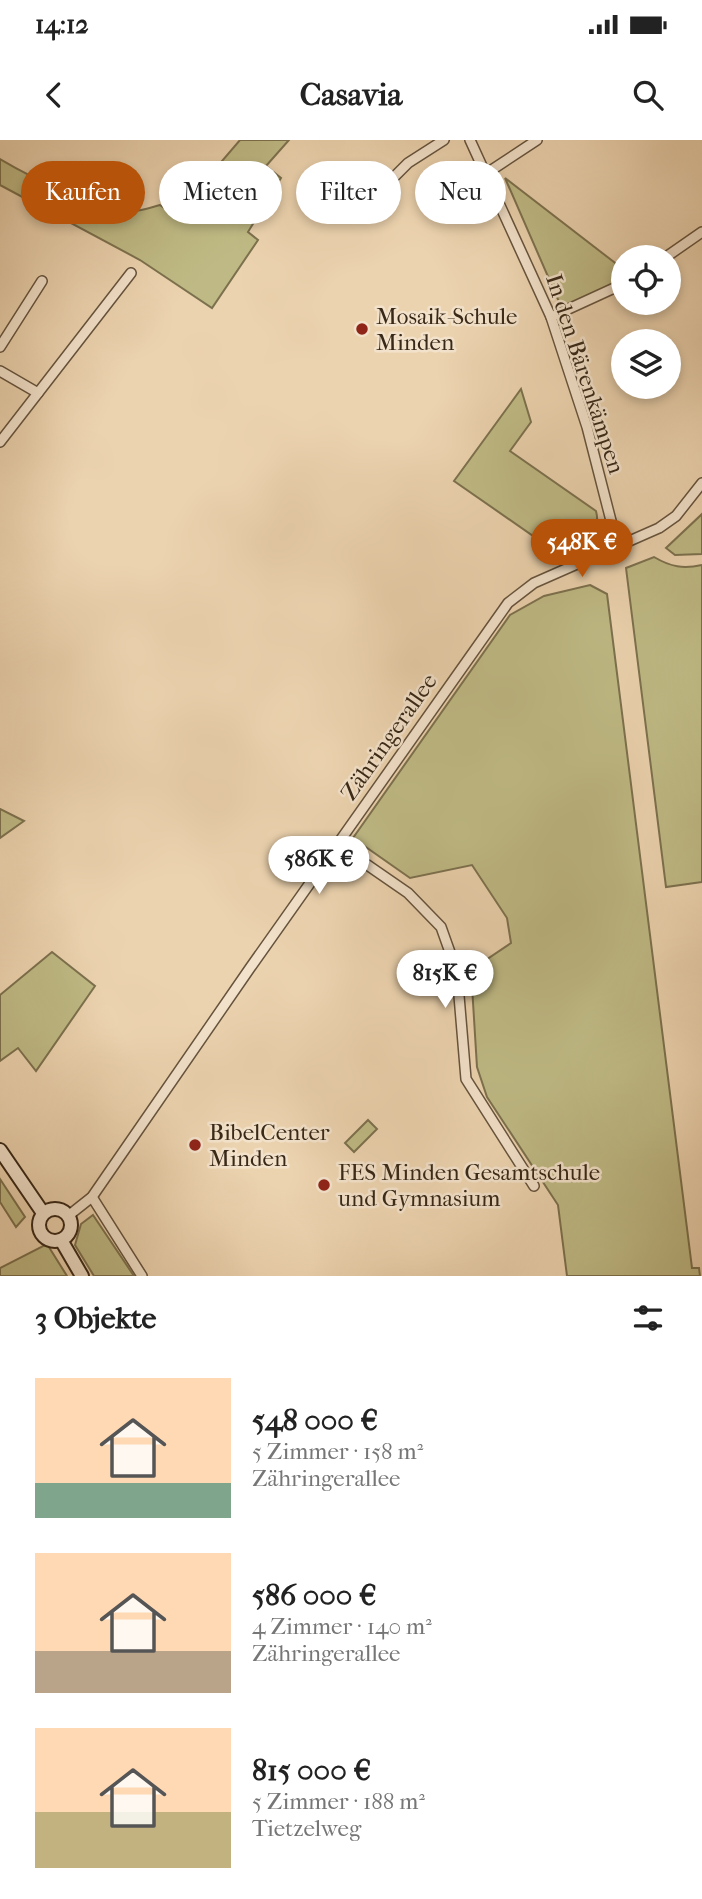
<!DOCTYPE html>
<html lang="de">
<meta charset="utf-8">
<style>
:root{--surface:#fff;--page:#f2f2f2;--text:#222;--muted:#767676;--accent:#b45309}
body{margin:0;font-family:"IM FELL French Canon",serif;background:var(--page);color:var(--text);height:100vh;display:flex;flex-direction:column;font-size:26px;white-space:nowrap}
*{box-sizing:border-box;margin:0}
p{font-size:23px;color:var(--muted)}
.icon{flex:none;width:38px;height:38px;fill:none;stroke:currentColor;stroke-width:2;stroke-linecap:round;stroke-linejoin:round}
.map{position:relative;height:1136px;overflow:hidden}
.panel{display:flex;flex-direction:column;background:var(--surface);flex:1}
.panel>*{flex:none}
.guide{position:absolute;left:21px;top:21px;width:662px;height:63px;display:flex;gap:14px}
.controls{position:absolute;left:611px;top:105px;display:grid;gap:14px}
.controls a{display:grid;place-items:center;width:70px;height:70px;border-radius:50%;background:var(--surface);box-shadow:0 4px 10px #0003;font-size:35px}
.price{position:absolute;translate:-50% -60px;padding:0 16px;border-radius:24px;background:#fff;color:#222;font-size:23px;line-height:46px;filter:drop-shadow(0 2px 4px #0008)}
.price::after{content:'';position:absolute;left:50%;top:42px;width:21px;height:16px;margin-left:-10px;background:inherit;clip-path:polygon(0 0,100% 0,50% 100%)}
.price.on{background:var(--accent);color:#fff}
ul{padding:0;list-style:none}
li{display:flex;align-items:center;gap:21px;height:175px;padding:0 35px}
li span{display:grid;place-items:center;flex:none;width:196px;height:140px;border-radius:0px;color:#555}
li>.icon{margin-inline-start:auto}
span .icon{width:84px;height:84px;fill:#fffc;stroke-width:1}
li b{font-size:30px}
h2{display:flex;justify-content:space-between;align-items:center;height:84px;padding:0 35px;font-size:30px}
.tag{padding:0 24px;border-radius:32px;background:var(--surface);box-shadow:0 4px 10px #0003;font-size:24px;line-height:63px}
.tag.on{background:var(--accent);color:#fff}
.status{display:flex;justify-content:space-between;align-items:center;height:49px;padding:0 35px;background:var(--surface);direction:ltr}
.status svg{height:19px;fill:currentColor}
header{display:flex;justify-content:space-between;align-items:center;height:91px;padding:0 35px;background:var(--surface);font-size:32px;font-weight:700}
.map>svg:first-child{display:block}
.green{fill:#bfba85;stroke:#7c714e;stroke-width:2}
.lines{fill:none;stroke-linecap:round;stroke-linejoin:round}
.street-casing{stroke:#65533d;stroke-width:12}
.secondary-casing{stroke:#382817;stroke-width:16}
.street{stroke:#f3e2cb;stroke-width:9}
.secondary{stroke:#f3e2cb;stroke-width:12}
.poi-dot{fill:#8f2418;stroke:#f3e2cb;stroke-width:2.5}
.labels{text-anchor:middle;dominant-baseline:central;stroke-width:5;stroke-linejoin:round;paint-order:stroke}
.poi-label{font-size:23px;fill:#382817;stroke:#f3e2cb;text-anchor:start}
.street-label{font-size:23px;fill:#382817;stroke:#f3e2cb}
</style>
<div class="status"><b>14:12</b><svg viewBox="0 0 49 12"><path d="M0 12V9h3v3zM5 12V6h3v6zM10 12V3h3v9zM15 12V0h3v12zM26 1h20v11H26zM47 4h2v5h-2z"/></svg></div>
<header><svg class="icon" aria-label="back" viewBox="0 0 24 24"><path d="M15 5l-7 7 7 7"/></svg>Casavia<svg class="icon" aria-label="search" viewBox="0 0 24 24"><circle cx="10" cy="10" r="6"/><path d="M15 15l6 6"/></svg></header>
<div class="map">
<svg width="702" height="1136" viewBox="0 0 702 1136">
<rect width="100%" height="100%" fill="#ecd3af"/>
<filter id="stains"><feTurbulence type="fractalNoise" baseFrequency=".00286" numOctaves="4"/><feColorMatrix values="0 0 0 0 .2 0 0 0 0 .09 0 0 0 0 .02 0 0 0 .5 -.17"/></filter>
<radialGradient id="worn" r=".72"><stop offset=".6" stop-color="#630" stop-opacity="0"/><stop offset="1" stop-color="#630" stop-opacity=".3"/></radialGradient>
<g class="green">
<path d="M240,0h49l-23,26 15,12 -33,54 10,8 -46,68 -72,-48 -140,-75v-26c32,19 97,51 133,52 9,0 19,-4 27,-6l15,11z"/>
<polygon points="505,38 623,129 623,142 568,165 560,164"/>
<path d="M521,249l10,33 -21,29 86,60c7,27 -18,34 -37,43l-105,-73z"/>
<polygon points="702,374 702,414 675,415 666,408"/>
<path d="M654,417c17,10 29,12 48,8v317l-36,5 -40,-319z"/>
<polygon points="590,445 607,454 692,1128 699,1128 700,1136 567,1136 558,1065 487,957 477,927 471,830 511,803 507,778 472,725 410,738 353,698 510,475 544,456"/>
<polygon points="0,669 24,681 0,698"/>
<polygon points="52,812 95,846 36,931 18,908 0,921 0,855"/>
<polygon points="368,980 377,989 354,1012 345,1003"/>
<polygon points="0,1039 25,1077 16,1087 0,1062"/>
<polygon points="93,1075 134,1136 94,1136 75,1105 81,1084"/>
<polygon points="47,1104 67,1136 0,1136 0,1128"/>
</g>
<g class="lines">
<defs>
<g id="street">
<polyline points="470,0 551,177 587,287 618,408"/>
<polyline points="487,33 537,0"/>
<polyline points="355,76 408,23 444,0"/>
<polyline points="666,117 702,92"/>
<polyline points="551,177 623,144"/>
<polyline points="0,207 42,141"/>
<polyline points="0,231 38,253"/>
<polyline points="0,302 131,133"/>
<polyline points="337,704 408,753 441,787 457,832 466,939 534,1046"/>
<polyline points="92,1057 142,1136"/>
<polyline points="68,1076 92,1057 250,828 508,463 534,443 659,388 676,376 702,343"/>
</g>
<g id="secondary">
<polyline points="0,1010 43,1073"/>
<circle cx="55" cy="1085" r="16"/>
<polyline points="61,1100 82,1136"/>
</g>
</defs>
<use href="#street" class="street-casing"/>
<use href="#secondary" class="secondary-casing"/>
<use href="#street" class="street"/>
<use href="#secondary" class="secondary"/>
</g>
<g class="poi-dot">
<circle cx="362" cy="189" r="7"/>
<circle cx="195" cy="1005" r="7"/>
<circle cx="324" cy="1045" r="7"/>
</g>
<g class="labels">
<g class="poi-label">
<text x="376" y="176">Mosaik-Schule<tspan x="376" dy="26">Minden</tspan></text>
<text x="209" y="992">BibelCenter<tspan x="209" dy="26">Minden</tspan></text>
<text x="338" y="1032">FES Minden Gesamtschule<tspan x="338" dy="26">und Gymnasium</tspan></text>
</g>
<g class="street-label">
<text transform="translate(585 234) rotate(72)">In den Bärenkämpen</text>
<text transform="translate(389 597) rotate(-55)">Zähringerallee</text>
</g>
</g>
<rect width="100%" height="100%" filter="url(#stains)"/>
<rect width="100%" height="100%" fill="url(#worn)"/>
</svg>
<div class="controls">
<a><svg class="icon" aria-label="locate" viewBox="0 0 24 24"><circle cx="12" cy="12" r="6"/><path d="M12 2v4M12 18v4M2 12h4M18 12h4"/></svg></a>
<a><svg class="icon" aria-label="layers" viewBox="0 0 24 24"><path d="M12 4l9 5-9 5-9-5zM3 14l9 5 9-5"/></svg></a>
</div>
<b class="price on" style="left:582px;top:439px">548K €</b>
<b class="price" style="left:319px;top:756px">586K €</b>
<b class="price" style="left:445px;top:870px">815K €</b>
<div class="guide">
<a class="tag on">Kaufen</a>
<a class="tag">Mieten</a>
<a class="tag">Filter</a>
<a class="tag">Neu</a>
</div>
</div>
<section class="panel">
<h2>3 Objekte<svg class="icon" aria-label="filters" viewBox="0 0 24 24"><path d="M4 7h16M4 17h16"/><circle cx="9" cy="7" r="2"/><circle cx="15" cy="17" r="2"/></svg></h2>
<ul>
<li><span style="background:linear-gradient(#ffd9b3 75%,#7fa58c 0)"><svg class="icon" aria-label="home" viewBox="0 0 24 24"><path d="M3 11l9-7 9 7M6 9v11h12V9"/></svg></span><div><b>548 000 €</b><p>5 Zimmer · 158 m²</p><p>Zähringerallee</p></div></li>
<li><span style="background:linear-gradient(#ffd9b3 70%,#b9a48a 0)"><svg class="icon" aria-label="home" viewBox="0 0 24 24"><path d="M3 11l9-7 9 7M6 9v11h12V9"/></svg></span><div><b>586 000 €</b><p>4 Zimmer · 140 m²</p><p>Zähringerallee</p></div></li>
<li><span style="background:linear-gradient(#ffd9b3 60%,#c2b280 0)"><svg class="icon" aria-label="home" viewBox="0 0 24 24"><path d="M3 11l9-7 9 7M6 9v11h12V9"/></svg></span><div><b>815 000 €</b><p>5 Zimmer · 188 m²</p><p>Tietzelweg</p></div></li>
</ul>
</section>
